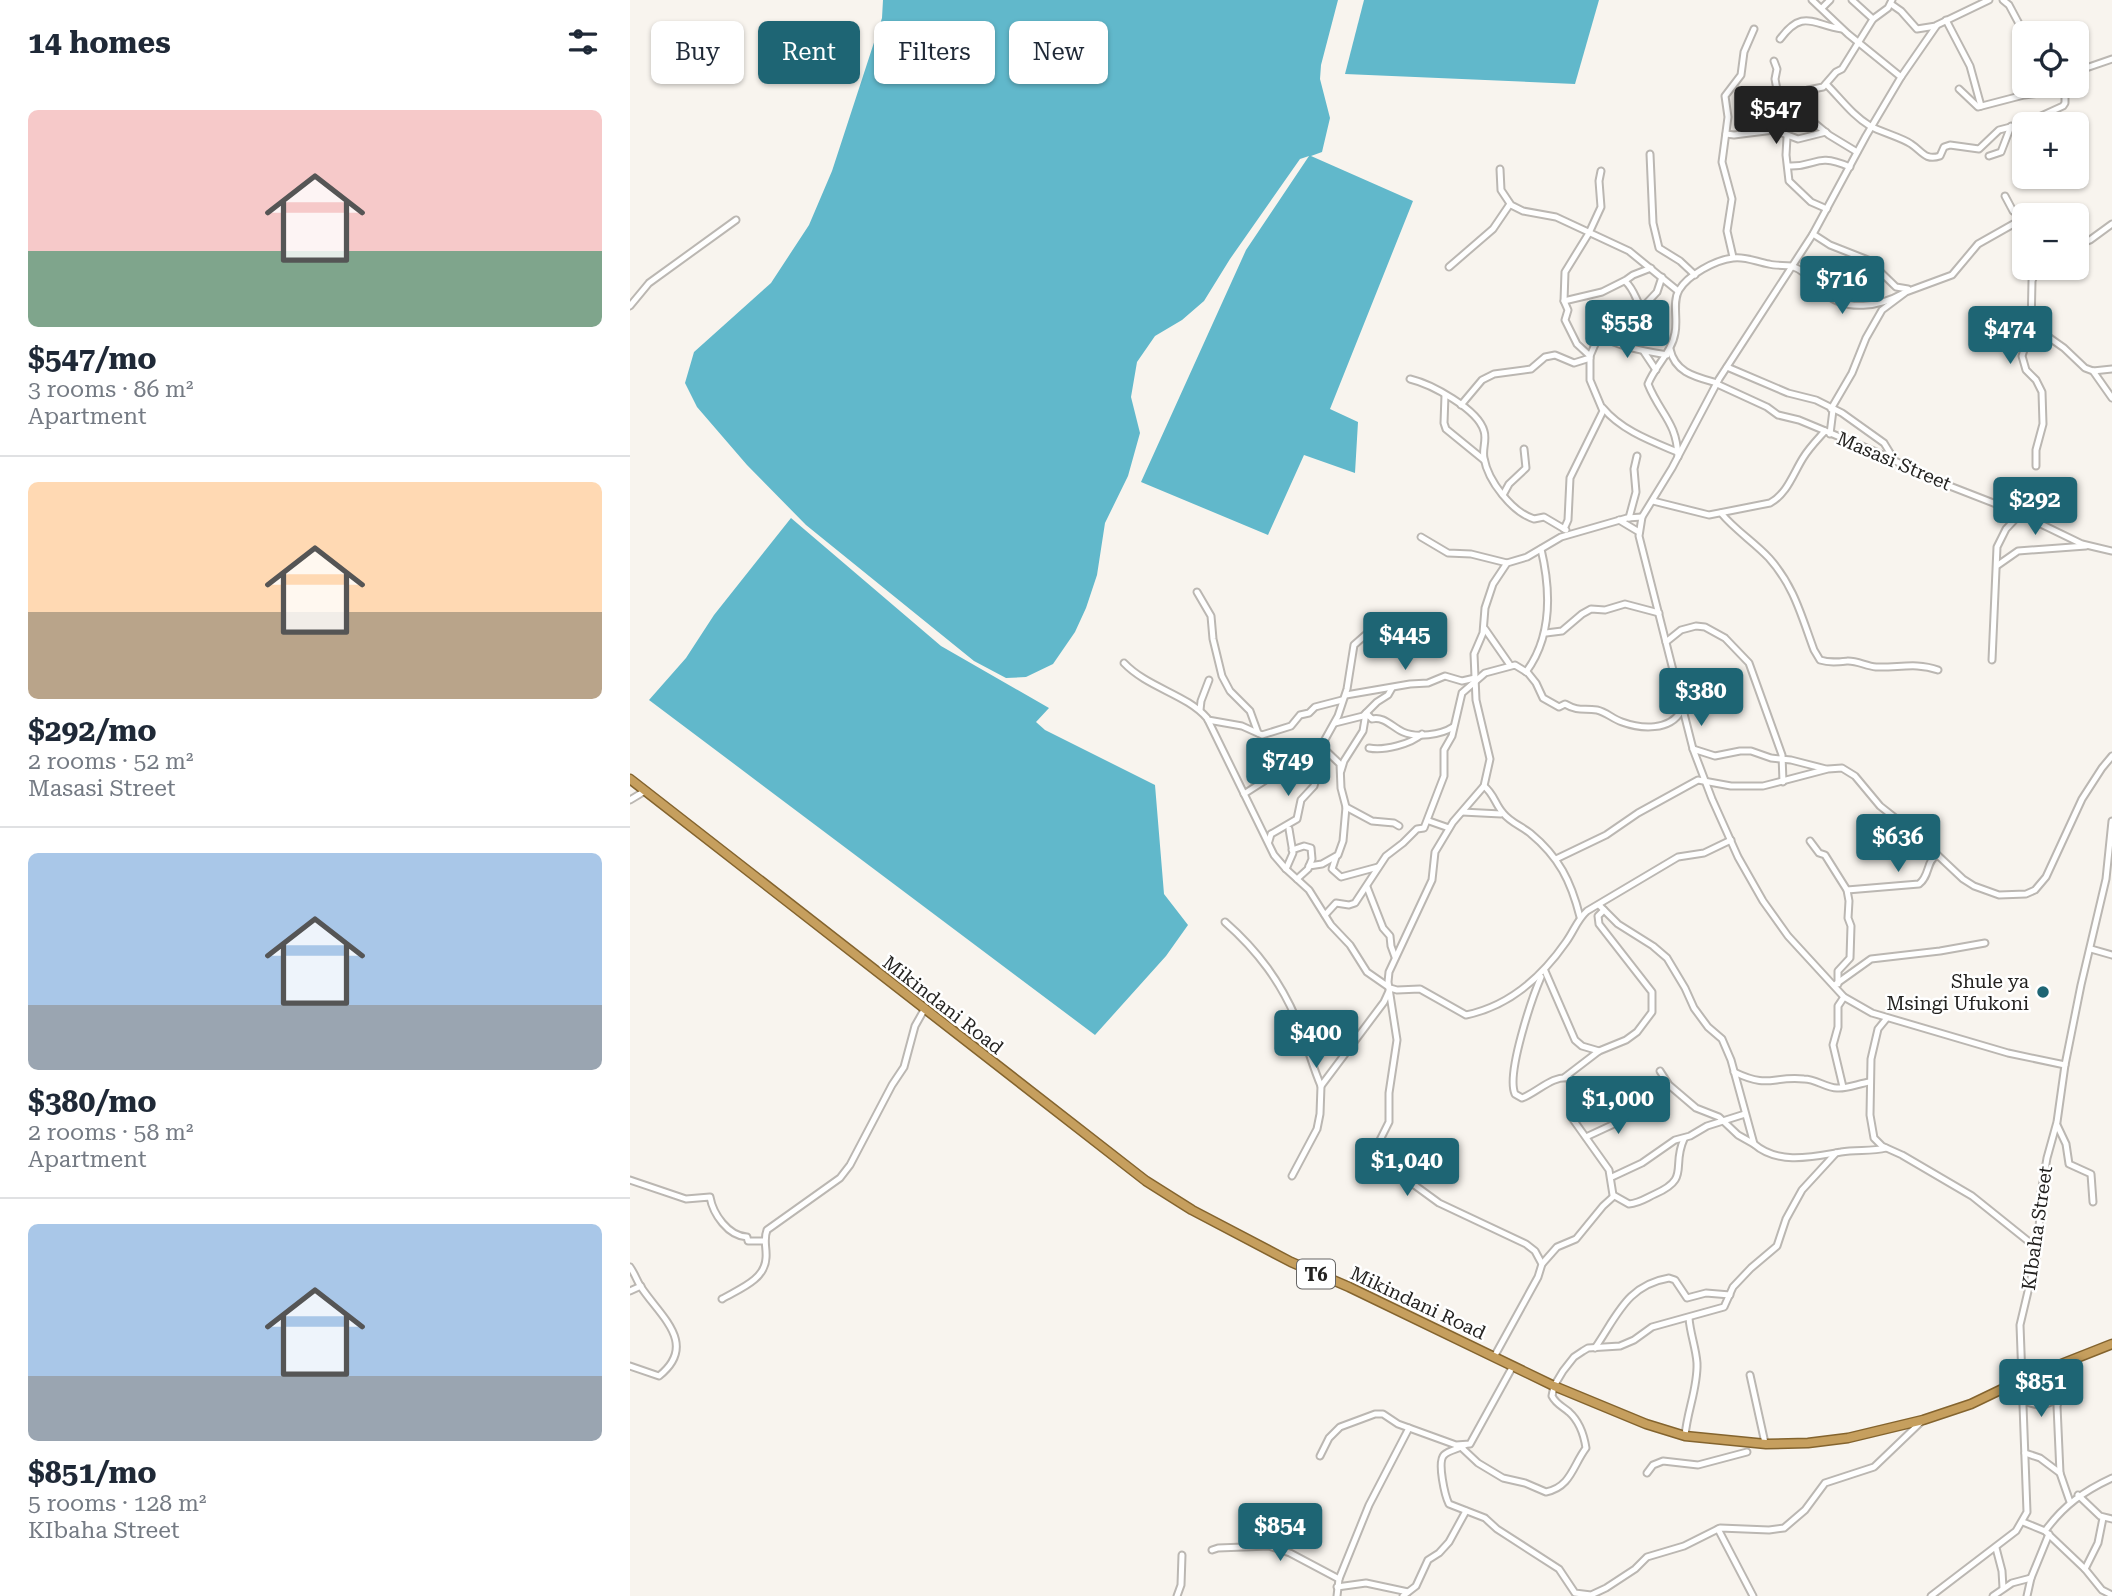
<!DOCTYPE html>
<meta charset="utf-8">
<style>
:root{--surface:#fff;--page:#f2f2f3;--text:#1f2937;--muted:#747a83;--line:#e0e1e3;--accent:#1e6574}
body{margin:0;font-family:"Roboto Serif",serif;background:var(--page);color:var(--text);height:100vh;display:flex;flex-direction:column;font-size:26px;white-space:nowrap}
*{box-sizing:border-box;margin:0}
p{font-size:23px;color:var(--muted)}
.icon{flex:none;width:38px;height:38px;fill:none;stroke:currentColor;stroke-width:2;stroke-linecap:round;stroke-linejoin:round}
.map{position:relative;flex:1;overflow:hidden}
.details{display:flex;flex-direction:column;background:var(--surface);width:630px}
.details>*{flex:none}
.guide{position:absolute;left:21px;top:21px;width:665px;height:63px;display:flex;gap:14px}
.tools{position:absolute;left:1382px;top:21px;display:grid;gap:14px}
.tools a{display:grid;place-items:center;width:77px;height:77px;border-radius:10px;background:var(--surface);box-shadow:0 2px 5px #0004;font-size:35px}
.price{position:absolute;translate:-50% -60px;padding:0 16px;border-radius:7px;background:var(--accent);color:#fff;font-size:23px;line-height:46px;filter:drop-shadow(0 2px 4px #0008)}
.price::after{content:'';position:absolute;left:50%;top:42px;width:21px;height:16px;margin-left:-10px;background:inherit;clip-path:polygon(0 0,100% 0,50% 100%)}
.price.on{background:#222;color:#fff}
ul{padding:0;list-style:none}
li{display:grid;align-content:center;gap:14px;height:371px;padding:0 28px}
li+li{border-top:2px solid var(--line)}
li span{display:grid;place-items:center;height:217px;border-radius:10px;color:#555}
li>.icon{margin-inline-start:auto}
span .icon{width:126px;height:126px;fill:#fffc;stroke-width:1}
li b{font-size:30px}
h2{display:flex;justify-content:space-between;align-items:center;height:84px;padding:0 28px;font-size:30px}
.tag{padding:0 24px;border-radius:10px;background:var(--surface);box-shadow:0 2px 5px #0004;font-size:24px;line-height:63px}
.tag.on{background:var(--accent);color:#fff}
main{display:flex;flex:1;min-height:0}
.map>svg:first-child{display:block}
.water{fill:#61b8cb}
.lines{fill:none;stroke-linecap:round;stroke-linejoin:round}
.minor-casing{stroke:#bbb7b2;stroke-width:9}
.trunk-casing{stroke:#84642e;stroke-width:11}
.minor{stroke:#fff;stroke-width:5}
.trunk{stroke:#c69f5e;stroke-width:8}
.poi-dot{fill:#1e6574;stroke:#fff;stroke-width:2.5}
.labels{text-anchor:middle;dominant-baseline:central;stroke-width:5;stroke-linejoin:round;paint-order:stroke}
.shield{fill:#fff;stroke:#666564;stroke-width:2}
.shield-label{font-size:18px;font-weight:bold;fill:#242321}
.street-label{font-size:19px;fill:#242321;stroke:#fff}
.poi-label{font-size:19px;fill:#242321;stroke:#fff;text-anchor:end}
</style>
<main>
<section class="details">
<h2>14 homes<svg class="icon" aria-label="filters" viewBox="0 0 24 24"><path d="M4 7h16M4 17h16"/><circle cx="9" cy="7" r="2"/><circle cx="15" cy="17" r="2"/></svg></h2>
<ul>
<li><span style="background:linear-gradient(#f6c9c9 65%,#7fa58c 0)"><svg class="icon" aria-label="home" viewBox="0 0 24 24"><path d="M3 11l9-7 9 7M6 9v11h12V9"/></svg></span><div><b>$547/mo</b><p>3 rooms · 86 m²</p><p>Apartment</p></div></li>
<li><span style="background:linear-gradient(#ffd9b3 60%,#b9a48a 0)"><svg class="icon" aria-label="home" viewBox="0 0 24 24"><path d="M3 11l9-7 9 7M6 9v11h12V9"/></svg></span><div><b>$292/mo</b><p>2 rooms · 52 m²</p><p>Masasi Street</p></div></li>
<li><span style="background:linear-gradient(#a9c7e8 70%,#9aa5b1 0)"><svg class="icon" aria-label="home" viewBox="0 0 24 24"><path d="M3 11l9-7 9 7M6 9v11h12V9"/></svg></span><div><b>$380/mo</b><p>2 rooms · 58 m²</p><p>Apartment</p></div></li>
<li><span style="background:linear-gradient(#a9c7e8 70%,#9aa5b1 0)"><svg class="icon" aria-label="home" viewBox="0 0 24 24"><path d="M3 11l9-7 9 7M6 9v11h12V9"/></svg></span><div><b>$851/mo</b><p>5 rooms · 128 m²</p><p>KIbaha Street</p></div></li>
</ul>
</section>
<div class="map">
<svg width="1482" height="1596" viewBox="0 0 1482 1596">
<rect width="100%" height="100%" fill="#f8f4ee"/>
<g class="water">
<polygon points="253,0 708,0 691,65 690,79 700,118 692,152 681,156 783,201 700,409 728,422 725,473 674,455 638,535 511,482 616,250 679,156 670,159 600,259 574,301 552,320 525,336 507,362 501,397 510,433 498,476 475,523 467,575 456,608 445,632 423,664 396,677 376,678 344,661 176,525 117,465 67,407 55,383 64,352 141,283 179,225 202,171 252,18"/>
<polygon points="734,0 969,0 945,84 715,74"/>
<polygon points="161,518 311,646 419,708 406,722 415,730 525,785 534,894 558,925 536,956 465,1035 19,700 56,658 84,615"/>
</g>
<g class="lines">
<defs>
<g id="minor">
<polyline points="1182,0 1218,34 1271,77"/>
<polyline points="1222,0 1243,19"/>
<polyline points="1359,0 1307,25 1271,77 1236,136 1183,234 1089,379 1042,468 1012,517 1009,536 1063,749 1082,799 1108,857 1133,901 1158,936 1214,997 1242,1013 1378,1053 1435,1065"/>
<polyline points="1373,0 1379,5 1395,35"/>
<polyline points="1261,4 1271,11 1287,29 1306,26"/>
<polyline points="1192,8 1200,0"/>
<polyline points="1316,20 1340,66 1351,106"/>
<path d="M1150,39c23,-31 33,-14 62,-10"/>
<polyline points="1144,61 1147,69 1145,79 1148,95 1140,120 1144,130"/>
<polyline points="1447,76 1456,68 1482,59"/>
<path d="M1196,84c15,15 26,31 44,42 11,6 33,12 41,18 11,7 14,17 29,12l4,-9 6,-2 29,4 20,-19 27,-7 37,-17 2,-3v-17"/>
<polyline points="1329,89 1348,107 1394,95 1427,91 1436,86"/>
<polyline points="1165,107 1199,135 1227,152"/>
<polyline points="1170,109 1172,94 1178,90 1193,87 1206,72 1212,69 1243,19 1258,8 1262,0"/>
<polyline points="1096,134 1104,135 1144,130 1168,139 1196,132"/>
<polyline points="1157,137 1156,155 1159,181 1181,202 1197,209"/>
<polyline points="1020,154 1023,223 1029,248 1050,261 1065,275"/>
<polyline points="1359,156 1371,152 1381,126"/>
<path d="M1159,166c29,1 25,-14 61,1"/>
<polyline points="870,169 871,190 881,205 893,211 926,217 999,251 1048,291"/>
<polyline points="1375,196 1383,211 1395,219"/>
<polyline points="1183,234 1200,245 1238,260 1266,287 1278,289"/>
<polyline points="1447,245 1460,240 1482,224"/>
<polyline points="1103,257 1097,231 1102,199 1092,162 1098,117 1095,96 1111,75 1114,52 1124,29"/>
<polyline points="819,267 863,229 880,204"/>
<path d="M995,281c11,10 10,20 19,31l-5,6"/>
<polyline points="934,301 972,292 996,280 1003,275 1021,268"/>
<polyline points="0,306 19,283 106,220"/>
<polyline points="1011,309 1027,292 1032,277"/>
<polyline points="1401,314 1417,336 1434,348 1455,368 1463,371 1482,369"/>
<path d="M969,335c20,12 45,16 68,20"/>
<path d="M1040,349c5,24 26,28 47,34"/>
<polyline points="1014,352 1026,370"/>
<polyline points="960,356 969,335 968,320"/>
<polyline points="1097,367 1158,393 1186,400 1212,413 1254,443 1265,461"/>
<polyline points="1463,371 1482,398"/>
<path d="M780,379c21,5 68,30 74,52 3,9 -2,18 0,27 4,23 28,54 50,61l10,-2 22,13"/>
<polyline points="1087,384 1137,407 1148,415 1169,420 1246,452 1312,483 1384,511 1452,544 1482,551"/>
<polyline points="815,395 814,423 816,429 854,460"/>
<polyline points="831,405 852,380 864,374 901,369 915,357 925,355 944,363 960,358"/>
<path d="M973,408c18,22 48,33 74,44"/>
<polyline points="1201,409 1222,373 1236,338 1252,310 1276,292 1322,275 1348,244 1394,218"/>
<polyline points="1200,434 1203,410"/>
<path d="M1048,457c-1,-35 -18,-43 -30,-73 7,-18 24,-32 27,-51 3,-14 -3,-31 4,-43 9,-15 36,-30 54,-32 12,-2 24,4 36,6 7,2 15,1 22,2 14,4 23,16 33,26 21,21 57,14 80,1"/>
<polyline points="1406,466 1406,450 1413,424 1412,392 1406,380 1396,370 1392,356 1401,328 1402,281 1407,268"/>
<polyline points="873,495 879,484 896,468 894,449"/>
<path d="M1023,501l56,14 61,-12c17,-9 23,-29 33,-45 6,-10 14,-18 22,-27"/>
<path d="M1091,513c14,17 33,29 48,45 25,28 32,57 45,92l6,10c10,3 18,2 28,1 10,0 18,5 28,6 22,1 40,-5 62,3"/>
<polyline points="999,518 1006,492 1004,469 1007,456"/>
<polyline points="989,520 1009,532"/>
<polyline points="934,529 938,520 940,478 973,411 960,380 960,356 947,344 935,320 938,310 934,301 935,272 959,233 971,207 969,181 971,171"/>
<polyline points="791,537 818,553 841,554 877,563"/>
<polyline points="1368,565 1388,551 1456,546"/>
<polyline points="567,592 581,616 583,639 592,676 600,691 620,711 628,733"/>
<polyline points="855,629 880,665"/>
<polyline points="916,633 932,631 952,614 961,609 975,610 995,604 1029,613"/>
<polyline points="1036,642 1051,630 1066,626 1075,627 1095,638 1119,663 1152,755 1153,782"/>
<polyline points="1362,660 1367,547 1376,529 1390,514"/>
<path d="M494,663c24,25 62,31 83,55l67,137 12,14 23,21 22,35 19,20 17,27 23,16 7,2 23,-1 46,26c43,-9 75,-37 100,-73 8,-11 11,-22 21,-31l91,-54 26,-4 27,-13"/>
<path d="M896,672c26,-35 25,-81 15,-123"/>
<polyline points="716,695 780,684 798,683 815,676 832,681 845,678"/>
<polyline points="570,710 571,701 579,680"/>
<polyline points="578,720 612,726 632,735 661,726 670,715 679,713 685,707 712,700"/>
<polyline points="705,723 733,716 747,702 758,695 762,688"/>
<polyline points="690,745 710,764 711,788 716,807 742,821 764,823 769,826"/>
<path d="M739,748c15,3 42,-4 53,-14"/>
<polyline points="1063,749 1085,756 1110,751 1121,751 1141,758 1161,760 1196,769"/>
<path d="M711,771l3,-10 19,-30 3,-18 6,6c12,-3 20,8 31,13 13,6 38,3 50,-5"/>
<path d="M854,786c10,8 11,18 19,27 7,9 18,13 27,20 29,24 41,48 50,84"/>
<polyline points="614,794 693,743 708,716 717,689 724,645 740,631"/>
<polyline points="0,800 15,791"/>
<polyline points="832,812 871,814"/>
<polyline points="799,821 819,828"/>
<polyline points="639,841 641,834 667,819 671,800 684,786 694,749"/>
<polyline points="1180,841 1189,853 1195,855 1217,890 1219,901 1218,918 1221,926 1220,958 1208,971 1208,984"/>
<polyline points="662,850 674,846 681,848 682,859 678,869 667,879"/>
<polyline points="706,857 702,869 711,877 748,867"/>
<polyline points="926,859 976,835 1008,813 1068,780 1101,786 1133,786 1198,769 1212,768 1225,776 1250,806 1283,832 1333,879 1344,886 1369,895 1396,894 1405,890 1416,877 1452,799 1472,768 1482,756"/>
<polyline points="679,866 692,864 708,855 713,841 716,807"/>
<polyline points="656,869 663,853 659,829"/>
<polyline points="737,887 753,928 760,936 761,946 765,957"/>
<path d="M1217,890l72,-6c11,-8 7,-23 18,-29"/>
<path d="M969,905l19,19 35,22 14,12 18,30 9,20 14,19 14,12 9,21 23,84c24,21 58,13 87,8 15,-3 30,0 45,-4"/>
<path d="M695,915l11,-12 13,2 6,-2 31,-47 17,-13 14,-14 7,-1 20,-52v-26l8,-14 10,-43 23,-20 30,-8 13,8 8,10 7,15 16,9 6,-3c14,8 18,4 32,6 9,2 16,9 25,12 19,7 48,9 59,-11"/>
<path d="M595,922c33,29 56,60 73,101 9,21 14,42 23,63"/>
<polyline points="1461,949 1482,955"/>
<polyline points="915,971 945,1040 952,1046 969,1051"/>
<path d="M911,977c-9,21 -35,97 -26,117l7,4c16,-6 30,-23 48,-20l2,40 37,52 4,25 16,9c11,-1 17,-6 26,-10 36,-16 16,-27 29,-55"/>
<polyline points="1206,984 1241,959 1310,951 1355,943"/>
<polyline points="1257,1018 1248,1029 1241,1059 1240,1115 1244,1138 1252,1146 1272,1155 1342,1196 1408,1249"/>
<polyline points="1030,1071 1039,1085 1066,1108 1089,1117 1108,1135 1124,1144"/>
<path d="M1104,1072c36,17 36,4 70,7 12,0 22,9 33,9 10,1 23,-5 33,-6"/>
<polyline points="935,1077 969,1051 996,1040 1007,1032 1022,1012 1022,992 969,924 968,916 974,910"/>
<polyline points="1213,1087 1203,1045 1208,1027 1208,1006 1214,997"/>
<polyline points="1427,1125 1436,1144 1439,1164 1461,1174 1463,1202"/>
<polyline points="956,1137 984,1124 1006,1107"/>
<polyline points="662,1176 687,1129 690,1114 691,1086 754,1002 760,989"/>
<polyline points="982,1177 1012,1163 1045,1140 1060,1136 1077,1126 1115,1114"/>
<path d="M0,1180l56,19 24,-2c3,17 18,39 37,40l1,4h16"/>
<polyline points="912,1264 927,1247 946,1239 973,1206 984,1196"/>
<path d="M0,1267c5,7 7,14 11,20 19,29 58,57 18,89l-29,-10"/>
<polyline points="0,1291 11,1286"/>
<path d="M92,1299c17,-10 43,-19 44,-41 1,-10 -3,-18 1,-28l73,-52 10,-13 42,-80 12,-18 11,-41 9,-16"/>
<path d="M965,1348c22,-32 32,-63 74,-70l6,2 12,18 19,-5 24,2"/>
<polyline points="864,1357 908,1277 912,1264 905,1251 896,1244 809,1203 772,1176 744,1162 742,1156 759,1122 759,1093 767,1040 758,982 759,972 802,880 805,852 823,822 854,786 860,759 846,700 844,654 853,633 855,608 863,584 877,563 897,557 931,537 997,518 1012,517"/>
<polyline points="1440,1362 1427,1406 1430,1473 1440,1502"/>
<polyline points="1120,1375 1135,1443"/>
<polyline points="1392,1396 1438,1367"/>
<polyline points="1392,1401 1412,1406 1428,1399"/>
<path d="M1055,1436c2,-25 13,-48 12,-73 -1,-15 -7,-30 -8,-45"/>
<path d="M835,1445c-6,4 -16,5 -21,10 -7,7 1,41 5,49l36,14 12,11 62,40 16,24 16,2 15,-7 29,-19 12,-12 37,-11 36,-18 49,2 15,-2 21,-18 20,-27 49,-16 48,-46"/>
<path d="M832,1448l16,15 25,15 22,5 21,9c25,-5 27,-27 40,-44 -2,-13 -7,-27 -17,-36 -7,-6 -13,-8 -17,-16l2,-10 9,-15 11,-14 9,-6 5,-3 32,-2 14,-6 18,-13 72,-20 9,-20 18,-19 26,-22 9,-27 16,-29 34,-37"/>
<polyline points="1395,1453 1410,1458 1430,1473"/>
<polyline points="690,1456 699,1438 710,1427 745,1414 753,1414 768,1424 826,1445 840,1444 883,1366"/>
<polyline points="1017,1473 1023,1465 1033,1461 1068,1465 1117,1452"/>
<polyline points="1448,1495 1470,1516 1482,1519"/>
<polyline points="1393,1522 1415,1531 1455,1569 1472,1590 1482,1595"/>
<polyline points="1088,1529 1123,1596"/>
<path d="M1415,1531c19,-26 39,-40 67,-53"/>
<polyline points="1366,1548 1372,1571 1373,1588"/>
<polyline points="582,1550 588,1548 639,1546 660,1553 709,1579"/>
<polyline points="1455,1569 1468,1543 1473,1518"/>
<polyline points="707,1587 736,1583 778,1592"/>
<polyline points="547,1596 551,1585 552,1555"/>
<polyline points="707,1596 709,1579 739,1505 779,1428"/>
<polyline points="773,1596 786,1586 798,1560 809,1553 819,1542 836,1511"/>
<polyline points="1301,1596 1386,1531 1397,1512 1390,1325 1408,1249 1411,1193 1417,1158 1427,1122 1435,1065 1451,985 1476,879 1482,821"/>
<polyline points="1363,1596 1382,1583 1401,1578"/>
<polyline points="1397,1596 1401,1578 1419,1534"/>
</g>
<polyline id="trunk" points="0,779 516,1181 562,1210 661,1262 719,1287 924,1386 1016,1424 1055,1436 1136,1444 1178,1443 1218,1438 1293,1420 1341,1404 1391,1380 1482,1344"/>
</defs>
<use href="#minor" class="minor-casing"/>
<use href="#trunk" class="trunk-casing"/>
<use href="#minor" class="minor"/>
<use href="#trunk" class="trunk"/>
</g>
<circle class="poi-dot" cx="1413" cy="992" r="7"/>
<g class="labels">
<rect class="shield" x="667" y="1259.5" width="38" height="29" rx="5"/>
<g class="shield-label">
<text x="686" y="1274">T6</text>
</g>
<g class="street-label">
<text transform="translate(1264 461) rotate(23)">Masasi Street</text>
<text transform="translate(313 1005) rotate(38)">Mikindani Road</text>
<text transform="translate(1407 1228) rotate(-82)">KIbaha Street</text>
<text transform="translate(788 1303) rotate(25)">Mikindani Road</text>
</g>
<g class="poi-label">
<text x="1399" y="981">Shule ya<tspan x="1399" dy="22">Msingi Ufukoni</tspan></text>
</g>
</g>
</svg>
<div class="tools">
<a><svg class="icon" aria-label="locate" viewBox="0 0 24 24"><circle cx="12" cy="12" r="6"/><path d="M12 2v4M12 18v4M2 12h4M18 12h4"/></svg></a>
<a>+</a>
<a>−</a>
</div>
<b class="price on" style="left:1146px;top:146px">$547</b>
<b class="price" style="left:1212px;top:316px">$716</b>
<b class="price" style="left:997px;top:360px">$558</b>
<b class="price" style="left:1380px;top:366px">$474</b>
<b class="price" style="left:1405px;top:537px">$292</b>
<b class="price" style="left:775px;top:672px">$445</b>
<b class="price" style="left:1071px;top:728px">$380</b>
<b class="price" style="left:658px;top:798px">$749</b>
<b class="price" style="left:1268px;top:874px">$636</b>
<b class="price" style="left:686px;top:1070px">$400</b>
<b class="price" style="left:988px;top:1136px">$1,000</b>
<b class="price" style="left:777px;top:1198px">$1,040</b>
<b class="price" style="left:1411px;top:1419px">$851</b>
<b class="price" style="left:650px;top:1563px">$854</b>
<div class="guide">
<a class="tag">Buy</a>
<a class="tag on">Rent</a>
<a class="tag">Filters</a>
<a class="tag">New</a>
</div>
</div>
</main>
